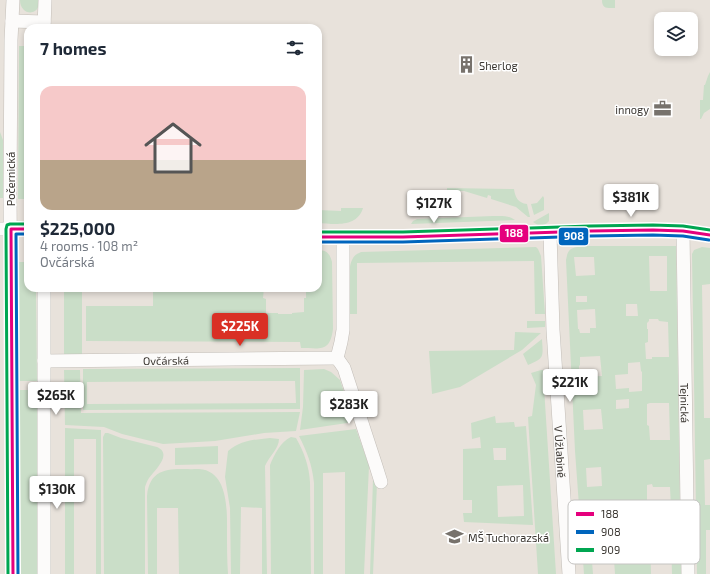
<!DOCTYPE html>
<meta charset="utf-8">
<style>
:root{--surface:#fff;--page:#f2f2f3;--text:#1f2937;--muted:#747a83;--accent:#d93025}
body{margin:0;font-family:"Exo 2",sans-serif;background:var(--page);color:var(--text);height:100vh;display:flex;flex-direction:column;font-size:15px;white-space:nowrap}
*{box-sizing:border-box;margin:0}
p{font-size:13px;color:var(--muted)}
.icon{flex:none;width:22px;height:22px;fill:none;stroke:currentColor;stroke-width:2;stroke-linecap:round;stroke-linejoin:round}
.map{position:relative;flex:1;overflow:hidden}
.panel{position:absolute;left:24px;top:24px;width:298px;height:268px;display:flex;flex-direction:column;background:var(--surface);border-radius:12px;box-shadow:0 2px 6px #0003}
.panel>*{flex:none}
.fabs{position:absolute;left:654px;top:12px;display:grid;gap:8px}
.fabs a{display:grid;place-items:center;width:44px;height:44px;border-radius:8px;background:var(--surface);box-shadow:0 2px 6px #0003;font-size:20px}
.price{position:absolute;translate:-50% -34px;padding:0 9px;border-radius:4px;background:#fff;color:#222;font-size:13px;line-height:26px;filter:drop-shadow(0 1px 2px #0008)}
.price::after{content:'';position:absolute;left:50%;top:24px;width:12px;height:9px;margin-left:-6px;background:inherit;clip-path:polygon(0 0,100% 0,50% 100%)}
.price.selected{background:var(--accent);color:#fff}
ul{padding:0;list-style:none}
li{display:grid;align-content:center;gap:8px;height:212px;padding:0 16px}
li span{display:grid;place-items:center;height:124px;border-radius:12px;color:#555}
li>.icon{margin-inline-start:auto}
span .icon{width:72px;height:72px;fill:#fffc;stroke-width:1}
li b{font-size:17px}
h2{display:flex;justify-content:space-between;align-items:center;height:48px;padding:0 16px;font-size:17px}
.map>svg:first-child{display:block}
.green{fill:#cadec8;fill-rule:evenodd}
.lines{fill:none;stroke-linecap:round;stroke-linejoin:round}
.minor-casing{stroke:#c3beb8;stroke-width:14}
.minor{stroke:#fcfbfa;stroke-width:13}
.bus-1-casing{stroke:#fff;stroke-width:6}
.bus-2-casing{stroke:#fff;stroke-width:6}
.bus-3-casing{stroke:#fff;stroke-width:6}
.bus-1{stroke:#e5007d;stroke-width:3}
.bus-2{stroke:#0065bd;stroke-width:3}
.bus-3{stroke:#00a651;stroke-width:3}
.labels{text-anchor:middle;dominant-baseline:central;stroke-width:3;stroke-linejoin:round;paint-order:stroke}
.poi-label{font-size:11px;fill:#3a3631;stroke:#fff;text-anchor:start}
.street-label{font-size:11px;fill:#3a3631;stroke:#fff}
.key{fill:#fff;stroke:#c4c3c1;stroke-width:1}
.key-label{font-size:11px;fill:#3a3631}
.line-badge{stroke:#fff;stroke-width:1.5}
.badge-label{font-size:11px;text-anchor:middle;font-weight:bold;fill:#fff}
</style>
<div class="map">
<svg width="710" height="574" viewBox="0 0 710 574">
<rect width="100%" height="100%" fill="#e8e2db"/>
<g class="green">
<path d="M20,0h19c-1,2 0,5 -1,7 -3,9 -18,7 -18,-7z"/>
<path d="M602,0h13v8c-8,0 -13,1 -13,-8z"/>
<polygon points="19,46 28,46 28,199 18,199"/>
<polygon points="710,72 710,109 704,113 701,119 700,119 700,100 703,100 704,85 705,85 708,76"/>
<polygon points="0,132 3,140 3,198 0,198"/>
<path d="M447,188l67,1c1,8 4,14 13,15l3,13h-2l-12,-10 -25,-8v-3l-3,-1 -1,3 -23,-7h-17z"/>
<polygon points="543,196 544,198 544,210 534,215 531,204 537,203"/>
<path d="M341,208h22c-6,20 -29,16 -45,15v-13l23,1z"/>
<path d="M549,213v8c-5,6 -11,5 -16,1z"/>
<path d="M493,216c8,0 16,-1 22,4l-104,4 2,-3 4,-2z"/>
<path d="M603,246h73l5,328h-9l-1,-45 -21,1 1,44h-36l-4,-58 -22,2 2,17h-2l1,14h1l2,25h-9l-9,-123 -9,-191c1,-4 1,-8 5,-11 5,-4 25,-3 32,-3zM667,256v35h-17l-1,-35zM574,257h20l1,18 -19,1zM576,296h11v6h-11zM626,304h11l1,12h-12zM595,309l1,19h-6v5h-10l-1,-4h-1l-1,-19zM649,319h9l1,2 9,1 1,35h-17v2h-6l-1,-16 3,-1v-13h-1v-6l2,-2zM600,356l2,20 -21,1v-7h-2v-4l1,-1v-8zM640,362l1,9 1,1v19l-13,1v-4l-13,1 -1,-14 13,-1v-11zM629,399v9l-13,1v-9zM650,403h19l1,37h-20l-1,-14 -2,-1v-21zM601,409l2,20 -19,1 -1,-20zM601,467l1,19 -15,1 -1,-19zM652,484l1,3h17l1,21h-24v-23zM644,506v21h-11v-20z"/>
<path d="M536,247l2,2 3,7 4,58h-10l-1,-53 -177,2v51h-8c0,-12 -2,-45 3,-54 2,-5 5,-6 9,-8z"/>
<polygon points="702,247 710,248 710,284 702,285 704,418 710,418 710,459 704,460 705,505 710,505 710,530 706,530 706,574 697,574 692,254 694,250"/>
<path d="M318,250c9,0 12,4 14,12l1,67c-3,24 -13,19 -32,19l-1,-6 -214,-1v-35h67v-18h111l-1,10 3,1v14h12v1h14v-1l12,-1v-14h2v-10h12z"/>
<polygon points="18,262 28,262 28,288 36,288 37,381 18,381"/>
<rect x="64" y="288" width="18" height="67"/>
<polygon points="527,321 545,321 545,327 527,328"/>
<polygon points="515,332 541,333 522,350 460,387 432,394 429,351 514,350"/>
<path d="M542,339c1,18 3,19 -14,26l-5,-11z"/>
<path d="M300,368v41l-217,1v-41zM227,381h68l1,22 -209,1v-22z"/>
<path d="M324,369l7,3 9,8 12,36c0,3 -2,5 -5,7l-47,7 3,-23 1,-37z"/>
<polygon points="64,370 80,370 81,413 300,412 296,431 264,433 215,441 163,444 122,434 104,427 65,425"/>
<polygon points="541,370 543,370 543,372 556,574 538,574 528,417 532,416 536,385 531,373"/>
<polygon points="18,390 37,390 38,574 20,574"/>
<path d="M495,416l1,7 18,-1 1,5 11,-1 7,99 -69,-3 -1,-9h9v-13h-9v-51l18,-1 -1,-11 -8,2 -1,-16zM493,448h13v12h-12zM523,485l1,31 -26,1 -1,-31z"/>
<polygon points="65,428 101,430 101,574 96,574 96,439 74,439 74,574 65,574"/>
<path d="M356,429l13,37 -5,108h-19v-102l-22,1v101h-9v-91c-2,-19 -7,-31 -15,-47z"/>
<path d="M105,433h3l13,5 36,9c16,7 -2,23 -8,31 -2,3 -3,6 -4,9v87h-41l-1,-137z"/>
<path d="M291,437l5,1c8,14 13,28 14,44l1,92h-40l-1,-109c4,-10 11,-24 21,-28z"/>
<path d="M270,438l9,1c0,10 -10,17 -14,27l2,108h-5v-66l-21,-1 -1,67h-9l-1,-66 -5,-31 3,-26c14,-11 25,-11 42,-13z"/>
<polygon points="218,446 218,464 175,465 175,448"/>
<path d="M199,469c30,2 28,43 28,64 0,14 0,27 1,41h-49l-1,-66h-21v66h-9l-1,-78c3,-32 28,-26 52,-27z"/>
<polygon points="373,478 377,478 377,484 373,574 370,574"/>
</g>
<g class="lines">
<defs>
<g id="minor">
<polyline points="13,0 11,40 10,194 13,574"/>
<polyline points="12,21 44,22"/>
<polyline points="44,28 45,0"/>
<polyline points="0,229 28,229"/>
<path id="s1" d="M683,231l5,343"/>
<path id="s2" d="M550,233l3,97 16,244"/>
<polyline points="318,237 403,237 590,231 653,230 683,231 710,235"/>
<polyline points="44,288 44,574"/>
<polyline points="337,358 344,368 376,466 381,482"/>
<path id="s3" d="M44,361l293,-3 4,-16 2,-12v-92"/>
</g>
</defs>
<use href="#minor" class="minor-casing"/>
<use href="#minor" class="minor"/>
<defs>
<g id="bus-1">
<polyline points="318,237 403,237 590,231 653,230 683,231 710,235"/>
<polyline points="13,574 11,229 28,229"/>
</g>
<g id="bus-2">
<polyline points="318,242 403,242 590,236 653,235 683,236 709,240"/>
<polyline points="18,574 16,234 28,234"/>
</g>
<g id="bus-3">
<polyline points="318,232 403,232 590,226 653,225 683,226 710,230"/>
<polyline points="8,574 6,229 7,225 10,224 28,224"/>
</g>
</defs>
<use href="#bus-1" class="bus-1-casing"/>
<use href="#bus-2" class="bus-2-casing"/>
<use href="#bus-3" class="bus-3-casing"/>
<use href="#bus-1" class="bus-1"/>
<use href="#bus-2" class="bus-2"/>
<use href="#bus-3" class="bus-3"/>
</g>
<defs>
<symbol id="building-bare" viewBox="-9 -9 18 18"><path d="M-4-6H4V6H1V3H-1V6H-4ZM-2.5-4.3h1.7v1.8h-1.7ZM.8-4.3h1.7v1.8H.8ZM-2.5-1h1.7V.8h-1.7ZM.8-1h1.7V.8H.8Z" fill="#77726c" stroke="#fff" stroke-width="2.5" paint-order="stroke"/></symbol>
<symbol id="office-bare" viewBox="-9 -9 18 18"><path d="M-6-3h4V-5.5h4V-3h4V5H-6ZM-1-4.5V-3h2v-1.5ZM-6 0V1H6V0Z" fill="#77726c" stroke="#fff" stroke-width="2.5" paint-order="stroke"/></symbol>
<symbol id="school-bare" viewBox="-9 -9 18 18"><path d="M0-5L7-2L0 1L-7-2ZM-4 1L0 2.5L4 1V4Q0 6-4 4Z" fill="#77726c" stroke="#fff" stroke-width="2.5" paint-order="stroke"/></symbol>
</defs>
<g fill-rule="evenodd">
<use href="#building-bare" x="454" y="52" width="25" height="25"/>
<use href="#office-bare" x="650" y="96" width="25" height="25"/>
<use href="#school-bare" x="442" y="524" width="25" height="25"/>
</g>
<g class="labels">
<g class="poi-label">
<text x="479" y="65">Sherlog</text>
<text x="649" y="109" text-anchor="end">innogy</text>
<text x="468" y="537">MŠ Tuchorazská</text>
</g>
<g class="street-label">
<text transform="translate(10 179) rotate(-90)">Počernická</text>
<text stroke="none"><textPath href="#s3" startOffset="122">Ovčárská</textPath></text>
<text stroke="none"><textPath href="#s1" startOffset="172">Tejnická</textPath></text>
<text stroke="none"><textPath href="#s2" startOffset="219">V Úžlabině</textPath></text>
</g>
</g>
<rect x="568" y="500" width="132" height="64" rx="6" class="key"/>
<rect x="576" y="512" width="18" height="4" fill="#e5007d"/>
<rect x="576" y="530" width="18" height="4" fill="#0065bd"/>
<rect x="576" y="548" width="18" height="4" fill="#00a651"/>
<g class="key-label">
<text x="601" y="518">188</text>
<text x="601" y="536">908</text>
<text x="601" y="554">909</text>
</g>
<g class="line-badge">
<rect x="499" y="224" width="30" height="19" rx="4" fill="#e5007d"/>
<rect x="558" y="227" width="31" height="19" rx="4" fill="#0065bd"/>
</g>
<g class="badge-label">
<text x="514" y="237">188</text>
<text x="574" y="240">908</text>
</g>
</svg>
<div class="fabs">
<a><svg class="icon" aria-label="layers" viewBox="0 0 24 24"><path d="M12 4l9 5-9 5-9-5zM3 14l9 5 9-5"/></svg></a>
</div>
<b class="price" style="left:631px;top:218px">$381K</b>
<b class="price" style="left:434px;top:224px">$127K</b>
<b class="price selected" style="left:240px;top:347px">$225K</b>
<b class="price" style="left:570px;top:403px">$221K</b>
<b class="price" style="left:56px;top:416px">$265K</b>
<b class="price" style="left:349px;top:425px">$283K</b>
<b class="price" style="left:57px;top:510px">$130K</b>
<section class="panel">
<h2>7 homes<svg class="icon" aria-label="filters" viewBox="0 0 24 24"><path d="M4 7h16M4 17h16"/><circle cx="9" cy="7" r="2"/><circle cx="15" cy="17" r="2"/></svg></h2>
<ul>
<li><span style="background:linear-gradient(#f6c9c9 60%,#b9a48a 0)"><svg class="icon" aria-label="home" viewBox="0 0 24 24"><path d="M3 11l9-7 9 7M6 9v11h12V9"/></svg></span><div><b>$225,000</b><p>4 rooms · 108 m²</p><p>Ovčárská</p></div></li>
</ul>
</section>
</div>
